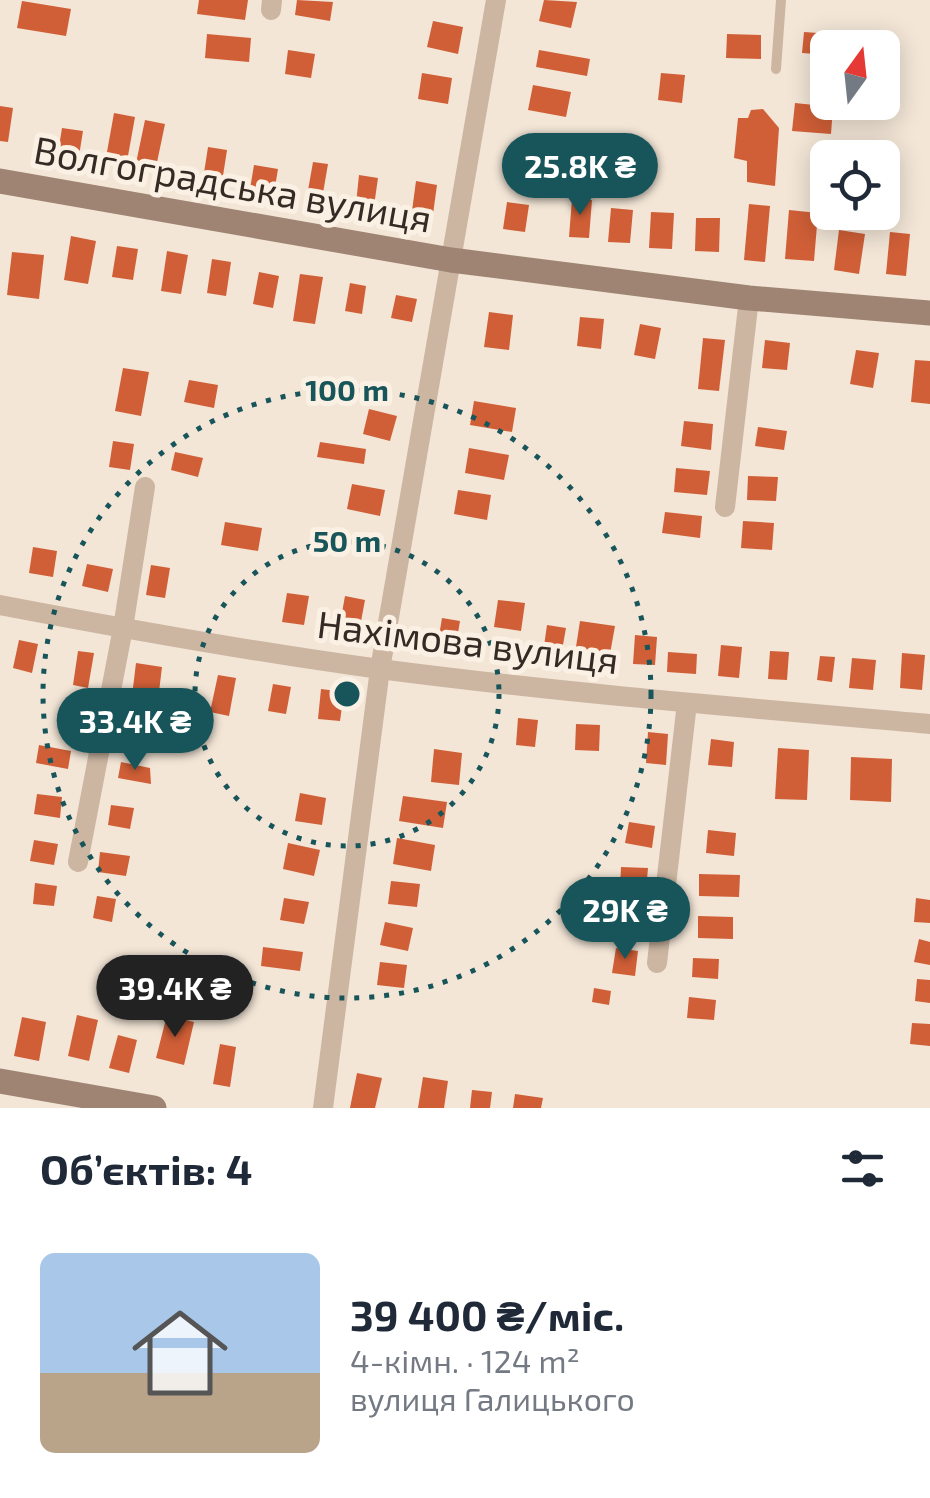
<!DOCTYPE html>
<html lang="uk">
<meta charset="utf-8">
<style>
:root{--surface:#fff;--page:#f6f6f7;--text:#1f2937;--muted:#747a83;--accent:#17555a}
body{margin:0;font-family:"Exo 2",sans-serif;background:var(--page);color:var(--text);height:100vh;display:flex;flex-direction:column;font-size:38px;white-space:nowrap}
*{box-sizing:border-box;margin:0}
p{font-size:32px;color:var(--muted)}
.icon{flex:none;width:55px;height:55px;fill:none;stroke:currentColor;stroke-width:2;stroke-linecap:round;stroke-linejoin:round}
.map{position:relative;height:1108px;overflow:hidden}
.sheet{display:flex;flex-direction:column;background:var(--surface);flex:1}
.sheet>*{flex:none}
.needle{width:65px;rotate:15deg}
.buttons{position:absolute;left:810px;top:30px;display:grid;gap:20px}
.buttons a{display:grid;place-items:center;width:90px;height:90px;border-radius:15px;background:var(--surface);box-shadow:0 5px 25px #0003;font-size:50px}
.price{position:absolute;translate:-50% -85px;padding:0 22px;border-radius:35px;background:var(--accent);color:#fff;font-size:32px;line-height:65px;filter:drop-shadow(0 2px 5px #0008)}
.price::after{content:'';position:absolute;left:50%;top:60px;width:30px;height:22px;margin-left:-15px;background:inherit;clip-path:polygon(0 0,100% 0,50% 100%)}
.price.on{background:#222;color:#fff}
ul{padding:0;list-style:none}
li{display:flex;align-items:center;gap:30px;height:250px;padding:0 40px}
li span{display:grid;place-items:center;flex:none;width:280px;height:200px;border-radius:15px;color:#555}
li>.icon{margin-inline-start:auto}
span .icon{width:120px;height:120px;fill:#fffc;stroke-width:1}
li b{font-size:42px}
h2{display:flex;justify-content:space-between;align-items:center;height:120px;padding:0 40px;font-size:42px}
.map>svg:first-child{display:block}
.building{fill:#d05f37}
.lines{fill:none;stroke-linecap:round;stroke-linejoin:round}
.lane{stroke:#ccb6a2;stroke-width:10}
.street{stroke:#ccb6a2;stroke-width:20}
.secondary{stroke:#9f8473;stroke-width:25}
.ring{fill:none;stroke:#17555a;stroke-width:5;stroke-dasharray:5 10}
.labels{text-anchor:middle;dominant-baseline:central;stroke-width:10;stroke-linejoin:round;paint-order:stroke}
.street-label{font-size:38px;fill:#362a25;stroke:#faf0e3}
.centre{fill:#17555a;stroke:#faf0e3;stroke-width:5}
.ring-label{font-size:30px;text-anchor:middle;font-weight:bold;fill:#17555a;stroke:#faf0e3;stroke-width:10;stroke-linejoin:round;paint-order:stroke}
</style>
<div class="map">
<svg width="930" height="1108" viewBox="0 0 930 1108">
<rect width="100%" height="100%" fill="#f3e6d7"/>
<g class="building">
<polygon points="199,0 248,0 245,20 197,14"/>
<polygon points="297,0 333,2 330,21 295,15"/>
<polygon points="544,0 577,2 571,28 539,21"/>
<polygon points="22,1 71,9 66,36 17,28"/>
<polygon points="433,21 463,27 458,54 427,47"/>
<polygon points="804,32 847,35 847,48 828,48 828,55 802,53"/>
<polygon points="207,34 251,38 249,62 205,58"/>
<polygon points="727,34 761,35 761,59 726,58"/>
<polygon points="288,50 315,54 311,78 285,74"/>
<polygon points="539,50 590,59 587,76 536,67"/>
<polygon points="422,73 452,78 448,104 418,99"/>
<polygon points="661,73 685,75 682,103 658,100"/>
<polygon points="533,85 571,92 566,117 528,110"/>
<polygon points="795,103 833,107 831,134 792,131"/>
<polygon points="0,106 13,108 8,142 0,141"/>
<polygon points="763,109 779,128 775,186 747,182 747,161 734,158 738,118 748,118 751,110"/>
<polygon points="114,113 135,117 126,167 105,163"/>
<polygon points="145,120 165,124 155,172 135,168"/>
<polygon points="62,128 83,131 79,156 58,153"/>
<polygon points="208,147 227,150 222,182 203,179"/>
<polygon points="313,162 328,164 322,199 307,196"/>
<polygon points="254,165 278,169 274,193 250,189"/>
<polygon points="359,175 378,178 374,206 356,204"/>
<polygon points="416,181 437,185 433,214 412,211"/>
<polygon points="572,199 592,200 589,238 569,237"/>
<polygon points="507,202 529,205 525,232 503,229"/>
<polygon points="749,204 770,206 765,262 744,260"/>
<polygon points="611,208 633,210 630,243 608,242"/>
<polygon points="789,210 818,213 814,261 785,259"/>
<polygon points="651,212 674,213 672,249 649,248"/>
<polygon points="696,218 720,218 719,252 695,251"/>
<polygon points="839,230 865,234 859,274 834,270"/>
<polygon points="890,232 910,234 906,276 886,274"/>
<polygon points="71,236 96,241 88,284 64,280"/>
<polygon points="117,246 138,249 133,280 112,277"/>
<polygon points="167,251 188,255 181,294 161,291"/>
<polygon points="12,252 44,255 39,299 7,295"/>
<polygon points="212,259 231,262 226,296 207,293"/>
<polygon points="259,272 279,276 273,308 253,304"/>
<polygon points="300,274 323,277 315,324 293,321"/>
<polygon points="350,283 366,286 362,314 345,311"/>
<polygon points="396,295 417,299 412,322 391,318"/>
<polygon points="489,312 513,315 509,350 484,347"/>
<polygon points="580,317 604,319 601,349 577,346"/>
<polygon points="640,324 661,328 655,359 634,355"/>
<polygon points="703,338 725,340 719,391 698,389"/>
<polygon points="765,340 790,343 787,370 762,368"/>
<polygon points="856,350 879,353 873,388 850,384"/>
<polygon points="915,360 930,361 930,404 911,402"/>
<polygon points="123,368 149,372 141,416 115,411"/>
<polygon points="189,380 218,385 214,408 184,402"/>
<polygon points="474,401 516,408 512,432 470,425"/>
<polygon points="369,409 397,416 390,441 363,434"/>
<polygon points="684,421 713,424 711,450 681,446"/>
<polygon points="758,427 787,431 784,450 755,446"/>
<polygon points="113,441 134,444 130,470 109,467"/>
<polygon points="320,442 366,449 364,464 317,457"/>
<polygon points="469,448 509,455 504,480 465,473"/>
<polygon points="175,452 203,458 198,477 171,470"/>
<polygon points="676,468 710,471 707,495 674,492"/>
<polygon points="748,476 778,477 776,501 747,500"/>
<polygon points="352,484 385,490 380,516 347,509"/>
<polygon points="458,490 491,495 487,520 454,514"/>
<polygon points="665,512 702,516 700,538 662,533"/>
<polygon points="743,521 774,523 772,550 741,548"/>
<polygon points="225,522 262,528 258,551 221,545"/>
<polygon points="33,547 57,551 53,577 29,573"/>
<polygon points="87,564 113,569 108,592 82,586"/>
<polygon points="151,565 170,568 165,598 146,595"/>
<polygon points="287,593 309,596 304,625 282,622"/>
<polygon points="345,596 365,600 359,632 339,629"/>
<polygon points="498,600 525,603 521,631 494,627"/>
<polygon points="442,618 460,621 456,645 438,642"/>
<polygon points="580,621 615,626 608,665 574,660"/>
<polygon points="547,625 566,628 561,656 543,653"/>
<polygon points="635,635 657,637 655,665 633,664"/>
<polygon points="19,640 38,644 32,673 13,668"/>
<polygon points="721,645 742,647 739,678 718,676"/>
<polygon points="78,651 94,653 88,688 73,685"/>
<polygon points="770,651 789,652 787,680 768,679"/>
<polygon points="668,652 697,654 696,674 667,672"/>
<polygon points="902,653 925,655 922,690 900,688"/>
<polygon points="820,656 835,657 832,682 817,680"/>
<polygon points="852,658 876,660 873,690 849,688"/>
<polygon points="136,663 162,667 158,700 132,696"/>
<polygon points="218,675 236,678 229,716 210,712"/>
<polygon points="273,684 291,687 286,714 268,711"/>
<polygon points="321,689 344,692 340,721 318,719"/>
<polygon points="518,718 538,720 535,747 516,745"/>
<polygon points="576,724 600,725 599,751 575,750"/>
<polygon points="648,732 668,734 666,765 646,763"/>
<polygon points="711,739 734,742 732,767 708,765"/>
<polygon points="39,745 71,751 68,769 36,763"/>
<polygon points="778,748 809,750 807,800 775,799"/>
<polygon points="434,749 462,753 459,785 431,782"/>
<polygon points="851,757 892,759 891,802 850,800"/>
<polygon points="121,762 150,768 151,784 118,778"/>
<polygon points="300,793 326,798 322,825 295,821"/>
<polygon points="37,794 62,797 60,818 34,814"/>
<polygon points="403,796 447,802 443,828 399,821"/>
<polygon points="111,805 134,808 130,829 108,825"/>
<polygon points="629,822 655,826 652,848 625,843"/>
<polygon points="708,830 736,833 734,856 706,853"/>
<polygon points="397,838 435,845 431,871 393,864"/>
<polygon points="34,840 58,844 54,865 30,861"/>
<polygon points="288,843 320,850 314,876 283,869"/>
<polygon points="100,852 130,856 126,876 98,872"/>
<polygon points="621,867 648,868 646,890 620,888"/>
<polygon points="699,874 740,875 739,897 699,896"/>
<polygon points="391,881 420,884 417,907 388,904"/>
<polygon points="35,883 57,886 54,906 33,904"/>
<polygon points="97,896 116,899 112,922 93,918"/>
<polygon points="284,898 309,902 304,924 280,920"/>
<polygon points="916,898 930,900 930,923 914,922"/>
<polygon points="620,908 642,910 640,934 617,932"/>
<polygon points="698,916 733,917 733,939 698,938"/>
<polygon points="385,922 413,928 408,951 380,945"/>
<polygon points="919,939 930,942 930,965 914,962"/>
<polygon points="263,947 303,952 300,971 261,966"/>
<polygon points="616,948 638,951 635,976 612,973"/>
<polygon points="693,958 719,959 718,979 692,977"/>
<polygon points="380,962 407,965 404,988 377,985"/>
<polygon points="917,979 930,980 930,1003 915,1001"/>
<polygon points="594,988 611,991 609,1005 592,1002"/>
<polygon points="689,997 716,1000 714,1020 687,1018"/>
<polygon points="77,1015 98,1020 89,1061 68,1056"/>
<polygon points="167,1015 194,1022 184,1065 156,1058"/>
<polygon points="22,1017 46,1022 39,1061 14,1056"/>
<polygon points="912,1023 930,1024 930,1046 910,1044"/>
<polygon points="118,1035 137,1040 129,1073 109,1068"/>
<polygon points="220,1044 236,1047 230,1087 213,1084"/>
<polygon points="357,1073 382,1078 375,1108 350,1108"/>
<polygon points="423,1077 448,1081 444,1108 418,1108"/>
<polygon points="472,1090 492,1092 490,1108 470,1108"/>
<polygon points="515,1094 543,1098 541,1108 513,1108"/>
</g>
<g class="lines">
<polyline class="lane" points="776,69 781,0"/>
<g class="street">
<polyline points="271,10 272,0"/>
<polyline points="725,507 749,298"/>
<path d="M0,605c126,24 253,47 380,64 183,24 367,39 550,55"/>
<polyline points="78,862 123,628 145,487"/>
<polyline points="657,963 687,703"/>
<polyline points="323,1108 380,669 496,0"/>
</g>
<g class="secondary">
<polyline points="0,181 451,260 749,298 930,313"/>
<polyline points="0,1081 154,1108"/>
</g>
</g>
<g class="ring">
<circle cx="347" cy="694" r="152"/>
<circle cx="347" cy="694" r="304"/>
</g>
<g class="labels">
<g class="street-label">
<text transform="translate(233 183) rotate(10)">Волгоградська вулиця</text>
<text transform="translate(468 641) rotate(7)">Нахімова вулиця</text>
</g>
</g>
<circle cx="347" cy="694" r="15" class="centre"/>
<g class="ring-label">
<text x="347" y="401">100 m</text>
<text x="347" y="552">50 m</text>
</g>
</svg>
<div class="buttons">
<a><svg class="needle" viewBox="-14 -14 28 28"><path d="M0-13l5 13h-10z" fill="#e53935"/><path d="M0 13l5-13h-10z" fill="#747a83"/></svg></a>
<a><svg class="icon" aria-label="locate" viewBox="0 0 24 24"><circle cx="12" cy="12" r="6"/><path d="M12 2v4M12 18v4M2 12h4M18 12h4"/></svg></a>
</div>
<b class="price" style="left:580px;top:218px">25.8K ₴</b>
<b class="price" style="left:135px;top:773px">33.4K ₴</b>
<b class="price" style="left:625px;top:962px">29K ₴</b>
<b class="price on" style="left:175px;top:1040px">39.4K ₴</b>
</div>
<section class="sheet">
<h2>Об’єктів: 4<svg class="icon" aria-label="filters" viewBox="0 0 24 24"><path d="M4 7h16M4 17h16"/><circle cx="9" cy="7" r="2"/><circle cx="15" cy="17" r="2"/></svg></h2>
<ul>
<li><span style="background:linear-gradient(#a9c7e8 60%,#b9a48a 0)"><svg class="icon" aria-label="home" viewBox="0 0 24 24"><path d="M3 11l9-7 9 7M6 9v11h12V9"/></svg></span><div><b>39 400 ₴/міс.</b><p>4-кімн. · 124 m²</p><p>вулиця Галицького</p></div></li>
</ul>
</section>
